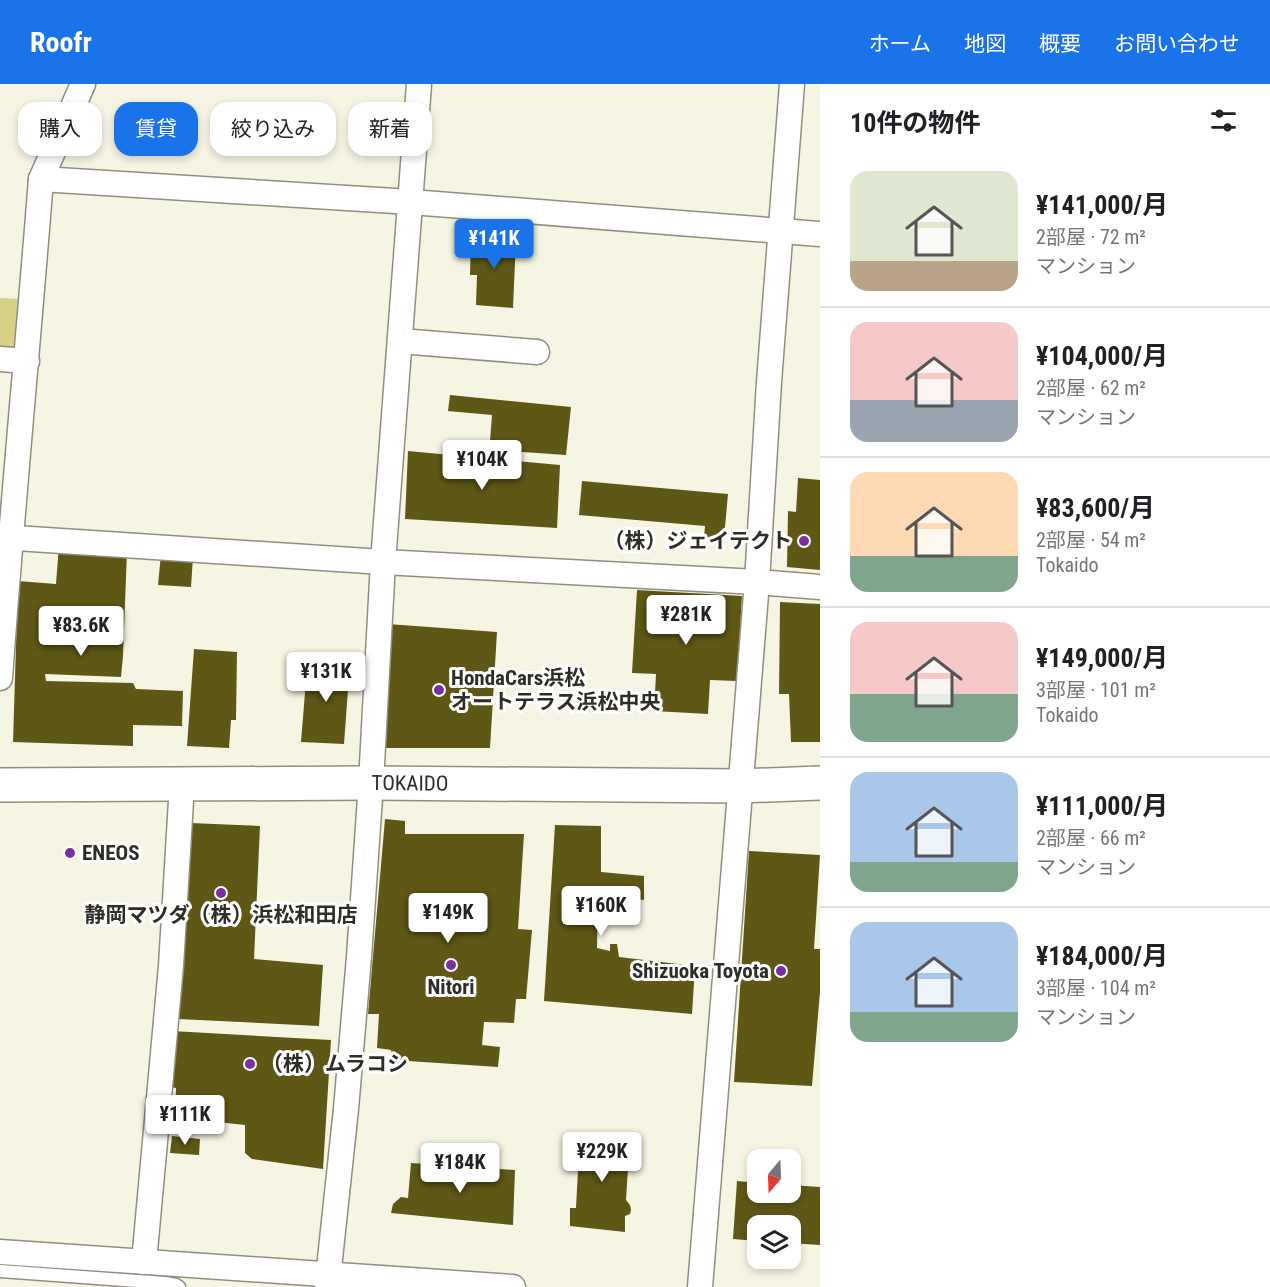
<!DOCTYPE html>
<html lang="ja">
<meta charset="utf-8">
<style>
:root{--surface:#fff;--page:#f2f2f2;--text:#202124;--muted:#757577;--line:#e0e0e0;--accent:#1a73e8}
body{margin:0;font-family:"Roboto Condensed","Noto Sans JP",sans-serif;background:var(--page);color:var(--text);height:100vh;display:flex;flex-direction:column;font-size:22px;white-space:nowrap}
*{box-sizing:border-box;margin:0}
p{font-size:20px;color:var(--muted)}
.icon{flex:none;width:33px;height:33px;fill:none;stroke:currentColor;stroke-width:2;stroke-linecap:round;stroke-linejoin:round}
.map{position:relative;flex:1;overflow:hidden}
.details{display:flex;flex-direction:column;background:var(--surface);width:450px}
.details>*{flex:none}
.guide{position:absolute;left:18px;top:18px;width:570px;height:54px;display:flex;gap:12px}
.needle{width:39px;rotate:199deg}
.tools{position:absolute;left:747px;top:1065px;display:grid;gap:12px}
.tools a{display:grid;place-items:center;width:54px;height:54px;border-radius:12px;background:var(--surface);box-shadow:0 3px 9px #0003;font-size:30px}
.price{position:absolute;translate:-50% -51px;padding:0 14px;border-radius:6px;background:#fff;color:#222;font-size:20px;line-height:39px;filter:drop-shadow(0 2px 3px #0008)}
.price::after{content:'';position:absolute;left:50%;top:36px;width:18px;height:14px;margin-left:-9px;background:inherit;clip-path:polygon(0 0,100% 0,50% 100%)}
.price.current{background:var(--accent);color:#fff}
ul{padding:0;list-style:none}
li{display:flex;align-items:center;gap:18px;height:150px;padding:0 30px}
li+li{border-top:2px solid var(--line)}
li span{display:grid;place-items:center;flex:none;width:168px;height:120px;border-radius:18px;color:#555}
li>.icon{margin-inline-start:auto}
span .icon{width:72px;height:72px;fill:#fffc;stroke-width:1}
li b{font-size:26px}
h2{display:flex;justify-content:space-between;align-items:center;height:72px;padding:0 30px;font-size:26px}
.chip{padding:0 21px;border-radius:18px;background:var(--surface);box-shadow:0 3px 9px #0003;font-size:21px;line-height:54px}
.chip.current{background:var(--accent);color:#fff}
header{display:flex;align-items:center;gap:36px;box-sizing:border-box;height:84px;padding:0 30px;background:var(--accent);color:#fff}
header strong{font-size:28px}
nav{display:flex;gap:33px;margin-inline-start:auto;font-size:21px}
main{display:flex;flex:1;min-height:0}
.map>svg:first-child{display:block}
.green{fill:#d8d085}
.building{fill:#5e5716}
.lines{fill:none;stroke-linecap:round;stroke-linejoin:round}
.service-casing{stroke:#908f7f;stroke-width:15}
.minor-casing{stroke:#908f7f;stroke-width:27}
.trunk-casing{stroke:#908f7f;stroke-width:36}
.service{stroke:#fff;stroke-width:12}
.minor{stroke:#fff;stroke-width:24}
.trunk{stroke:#fff;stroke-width:33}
.poi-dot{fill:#7c2ea0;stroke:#fff;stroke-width:2}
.labels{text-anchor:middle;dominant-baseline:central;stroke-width:6;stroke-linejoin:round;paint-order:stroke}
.poi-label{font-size:21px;font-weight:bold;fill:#2e2d27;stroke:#fff;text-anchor:start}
.street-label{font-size:21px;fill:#2e2d27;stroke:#fff}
</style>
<header>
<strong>Roofr</strong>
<nav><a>ホーム</a><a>地図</a><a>概要</a><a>お問い合わせ</a></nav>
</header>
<main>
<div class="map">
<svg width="820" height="1203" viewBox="0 0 820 1203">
<rect width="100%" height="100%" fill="#f6f5e4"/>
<polygon class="green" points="0,214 19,215 18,263 0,262"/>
<g class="building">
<polygon points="471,152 516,155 513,224 476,221 477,191 470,191"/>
<polygon points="450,311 571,323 566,371 495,366 496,357 490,357 492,331 448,327"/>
<polygon points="408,367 560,381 557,444 405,435"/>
<polygon points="798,394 820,396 820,486 787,483 788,427 796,428"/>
<polygon points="582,397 728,410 724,454 704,453 705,442 579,431"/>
<polygon points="59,461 127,467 123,572 121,593 45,590 46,597 133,599 136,605 183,607 182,642 133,641 133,662 13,658 18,497 56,500"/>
<polygon points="161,470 193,473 191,503 158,501"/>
<polygon points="637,506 742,512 737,597 710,596 708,630 654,627 656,590 632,589"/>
<polygon points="780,518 820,520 820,658 791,658 789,610 779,610"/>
<polygon points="388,540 497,548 490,664 381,664"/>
<polygon points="194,565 237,568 236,636 231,636 229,664 187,662"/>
<polygon points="316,576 350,579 344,660 301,658 307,584"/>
<polygon points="385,735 405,737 405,750 524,750 518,845 532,846 526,915 516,915 514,939 484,938 482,961 500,963 498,983 393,976 391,966 377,964 379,930 368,930"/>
<polygon points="190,739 260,742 254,875 323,881 319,942 178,935"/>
<polygon points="555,741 601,742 601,788 644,792 644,816 598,811 597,864 610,867 610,860 617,860 619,873 695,882 692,930 544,917"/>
<polygon points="749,767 820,771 814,865 820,865 820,908 812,1002 734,998"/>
<polygon points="172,947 331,956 323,1085 252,1075 245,1069 245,1041 217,1038 217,1031 175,1029 176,1004 169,1003"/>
<polygon points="580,1049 630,1052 626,1116 630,1121 631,1126 630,1130 625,1132 625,1148 570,1142 570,1124 576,1124"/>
<polygon points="172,1052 200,1055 199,1071 170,1069"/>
<polygon points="411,1079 515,1086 513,1141 391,1129 393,1120 401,1113 408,1114"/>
<polygon points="737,1097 758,1099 758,1108 790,1108 790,1101 820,1103 820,1161 790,1159 790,1142 758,1142 758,1157 733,1155"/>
</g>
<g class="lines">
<defs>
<polyline id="service" points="0,1187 165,1199 176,1201 179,1203"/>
<g id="minor">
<polyline points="41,95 83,0"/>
<polyline points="400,257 537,268"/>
<polyline points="0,275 27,277"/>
<polyline points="0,453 383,478 757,498 820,503"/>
<path d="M0,594c12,-167 28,-333 41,-499l370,23 409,32"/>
<polyline points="0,1168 513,1203"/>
<polyline points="144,1178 171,882 182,700"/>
<polyline points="327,1203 346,1025 359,873 371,699 383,478 419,0"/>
<polyline points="700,1203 757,498 769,298 792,0"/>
</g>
<g id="trunk">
<path id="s1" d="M0,701l371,-2 369,3 80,-3"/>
</g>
</defs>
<use href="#service" class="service-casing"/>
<use href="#minor" class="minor-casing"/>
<use href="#trunk" class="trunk-casing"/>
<use href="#service" class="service"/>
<use href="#minor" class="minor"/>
<use href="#trunk" class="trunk"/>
</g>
<g class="poi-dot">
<circle cx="804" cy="457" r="6"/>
<circle cx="439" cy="606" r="6"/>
<circle cx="70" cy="769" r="6"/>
<circle cx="221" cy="809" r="6"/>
<circle cx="451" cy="881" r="6"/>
<circle cx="781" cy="887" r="6"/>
<circle cx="250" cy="980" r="6"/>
</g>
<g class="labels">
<g class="poi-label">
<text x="792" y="457" text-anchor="end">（株）ジェイテクト</text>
<text x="451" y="594">HondaCars浜松<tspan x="451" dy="24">オートテラス浜松中央</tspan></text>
<text x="82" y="769">ENEOS</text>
<text x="221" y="831" text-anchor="middle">静岡マツダ（株）浜松和田店</text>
<text x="769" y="887" text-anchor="end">Shizuoka Toyota</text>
<text x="451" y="903" text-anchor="middle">Nitori</text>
<text x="262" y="980">（株）ムラコシ</text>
</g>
<g class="street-label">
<text stroke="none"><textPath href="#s1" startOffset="410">TOKAIDO</textPath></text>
</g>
</g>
</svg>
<div class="tools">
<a><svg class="needle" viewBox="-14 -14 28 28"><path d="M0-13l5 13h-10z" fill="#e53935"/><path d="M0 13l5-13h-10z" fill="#757577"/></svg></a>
<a><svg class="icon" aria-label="layers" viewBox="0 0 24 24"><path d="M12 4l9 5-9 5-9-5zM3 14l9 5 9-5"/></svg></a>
</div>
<b class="price current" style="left:494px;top:186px">¥141K</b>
<b class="price" style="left:482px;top:407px">¥104K</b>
<b class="price" style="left:686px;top:562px">¥281K</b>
<b class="price" style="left:81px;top:573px">¥83.6K</b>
<b class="price" style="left:326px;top:619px">¥131K</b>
<b class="price" style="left:601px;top:853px">¥160K</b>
<b class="price" style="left:448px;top:860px">¥149K</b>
<b class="price" style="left:185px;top:1062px">¥111K</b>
<b class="price" style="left:602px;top:1099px">¥229K</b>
<b class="price" style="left:460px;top:1110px">¥184K</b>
<div class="guide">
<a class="chip">購入</a>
<a class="chip current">賃貸</a>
<a class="chip">絞り込み</a>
<a class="chip">新着</a>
</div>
</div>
<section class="details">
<h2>10件の物件<svg class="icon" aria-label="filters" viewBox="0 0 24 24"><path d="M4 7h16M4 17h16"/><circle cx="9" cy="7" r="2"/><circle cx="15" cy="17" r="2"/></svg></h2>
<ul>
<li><span style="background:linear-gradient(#dfe7d0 75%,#b9a48a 0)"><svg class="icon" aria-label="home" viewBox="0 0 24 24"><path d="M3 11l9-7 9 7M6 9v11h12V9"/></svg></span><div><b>¥141,000/月</b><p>2部屋 · 72 m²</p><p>マンション</p></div></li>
<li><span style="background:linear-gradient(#f6c9c9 65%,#9aa5b1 0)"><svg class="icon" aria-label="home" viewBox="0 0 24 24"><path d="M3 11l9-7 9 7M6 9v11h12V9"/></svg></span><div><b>¥104,000/月</b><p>2部屋 · 62 m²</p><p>マンション</p></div></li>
<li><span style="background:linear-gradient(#ffd9b3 70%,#7fa58c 0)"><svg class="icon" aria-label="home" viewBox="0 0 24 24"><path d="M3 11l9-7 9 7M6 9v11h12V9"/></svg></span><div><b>¥83,600/月</b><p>2部屋 · 54 m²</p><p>Tokaido</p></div></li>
<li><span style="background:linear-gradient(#f6c9c9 60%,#7fa58c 0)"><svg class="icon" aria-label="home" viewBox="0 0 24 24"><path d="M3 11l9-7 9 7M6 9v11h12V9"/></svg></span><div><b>¥149,000/月</b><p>3部屋 · 101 m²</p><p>Tokaido</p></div></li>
<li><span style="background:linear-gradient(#a9c7e8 75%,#7fa58c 0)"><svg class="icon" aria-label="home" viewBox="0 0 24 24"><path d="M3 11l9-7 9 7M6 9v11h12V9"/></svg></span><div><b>¥111,000/月</b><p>2部屋 · 66 m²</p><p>マンション</p></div></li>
<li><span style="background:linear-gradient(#a9c7e8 75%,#7fa58c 0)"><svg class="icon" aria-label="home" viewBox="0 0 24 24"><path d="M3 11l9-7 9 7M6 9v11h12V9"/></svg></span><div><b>¥184,000/月</b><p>3部屋 · 104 m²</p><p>マンション</p></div></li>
</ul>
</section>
</main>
